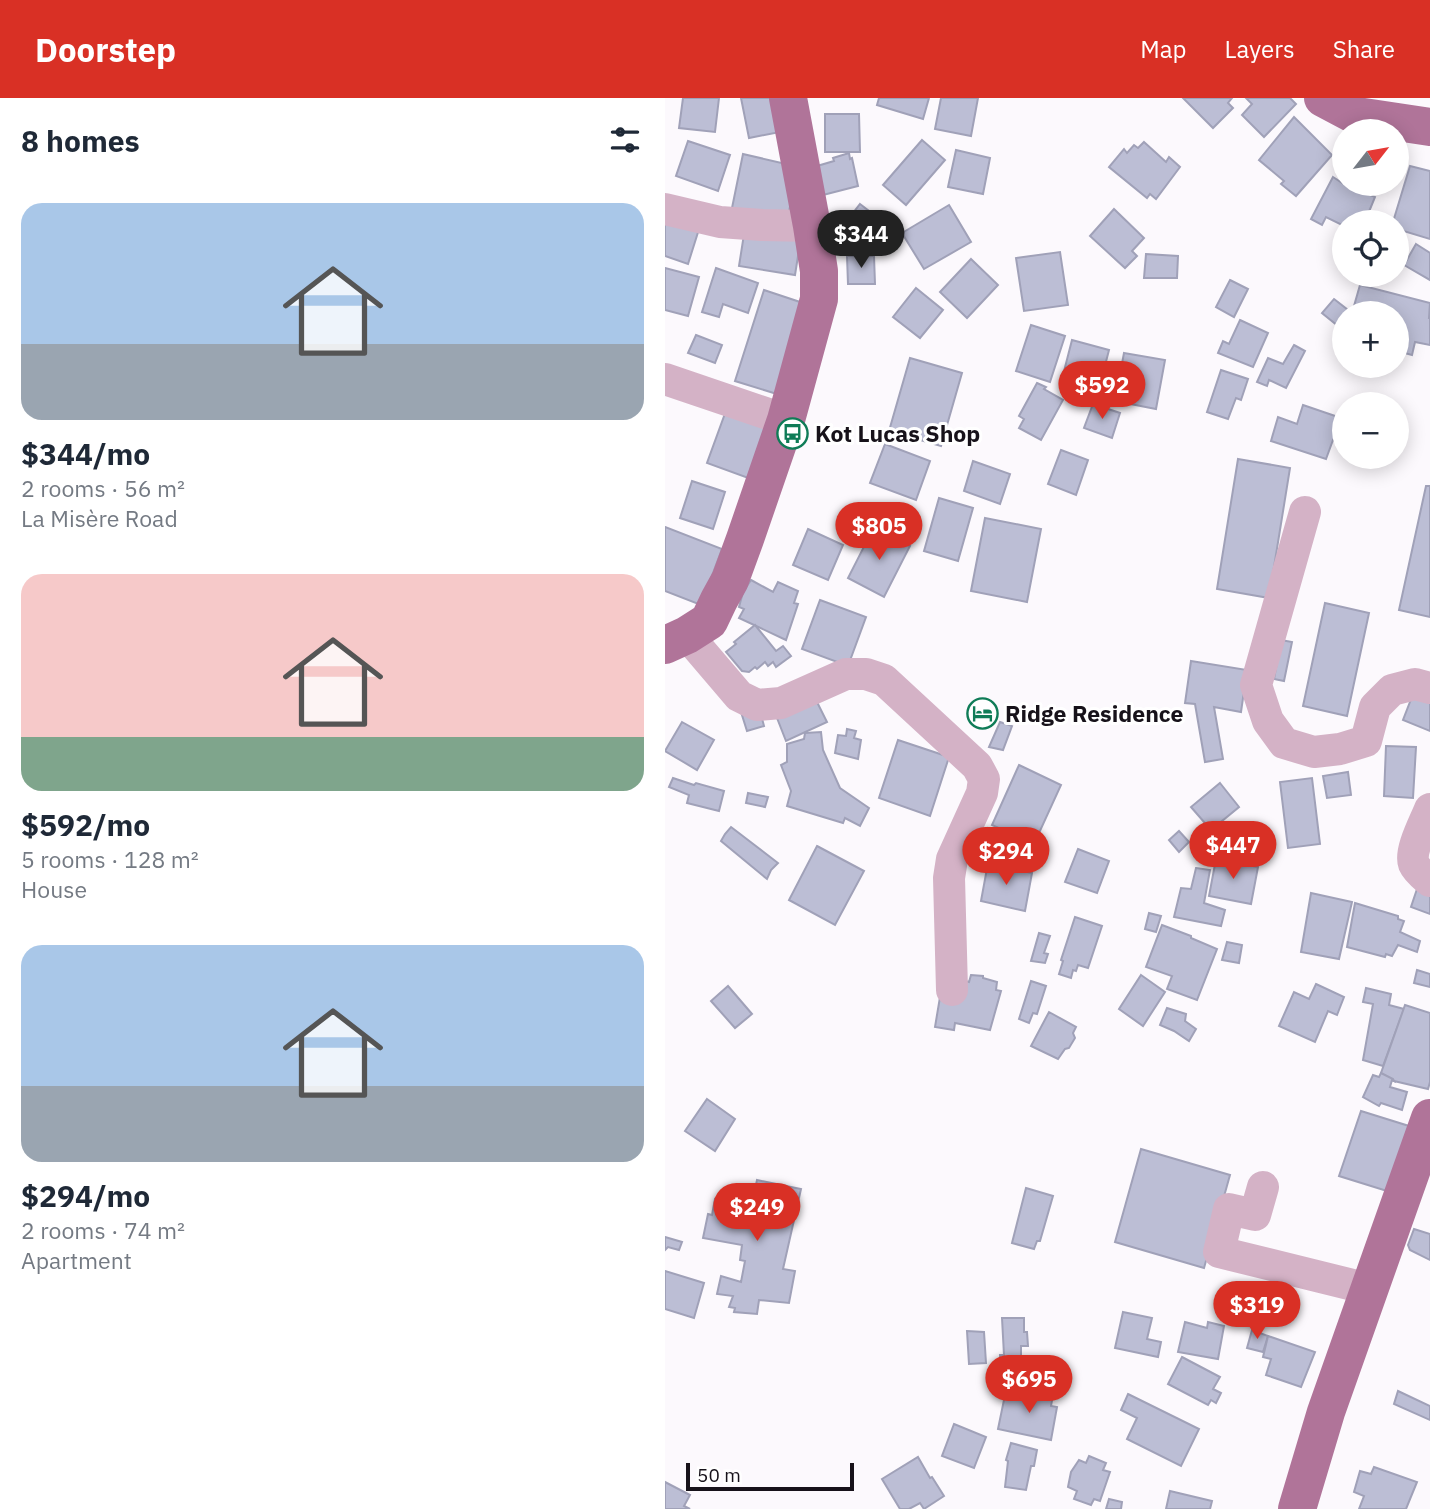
<!DOCTYPE html>
<meta charset="utf-8">
<style>
:root{--surface:#fff;--page:#f2f2f3;--text:#1f2937;--muted:#747a83;--accent:#d93025}
body{margin:0;font-family:"IBM Plex Sans",sans-serif;background:var(--page);color:var(--text);height:100vh;display:flex;flex-direction:column;font-size:26px;white-space:nowrap}
*{box-sizing:border-box;margin:0}
p{font-size:23px;color:var(--muted)}
.icon{flex:none;width:38px;height:38px;fill:none;stroke:currentColor;stroke-width:2;stroke-linecap:round;stroke-linejoin:round}
.map{position:relative;flex:1;overflow:hidden}
.side{display:flex;flex-direction:column;background:var(--surface);width:665px}
.side>*{flex:none}
.needle{width:46px;rotate:59deg}
.fabs{position:absolute;left:667px;top:21px;display:grid;gap:14px}
.fabs a{display:grid;place-items:center;width:77px;height:77px;border-radius:50%;background:var(--surface);box-shadow:0 4px 18px #0003;font-size:35px}
.scale{position:absolute;left:21px;bottom:18px;width:168px;box-sizing:border-box;padding-left:7px;border:4px solid #17121a;border-top:0;font-size:19px;line-height:24px;white-space:nowrap;color:#17121a;-webkit-text-stroke:5px #fff;paint-order:stroke}
.price{position:absolute;translate:-50% -60px;padding:0 16px;border-radius:24px;background:var(--accent);color:#fff;font-size:23px;line-height:46px;filter:drop-shadow(0 2px 4px #0008)}
.price::after{content:'';position:absolute;left:50%;top:42px;width:21px;height:16px;margin-left:-10px;background:inherit;clip-path:polygon(0 0,100% 0,50% 100%)}
.price.selected{background:#222;color:#fff}
ul{padding:0;list-style:none}
li{display:grid;align-content:center;gap:14px;height:371px;padding:0 21px}
li span{display:grid;place-items:center;height:217px;border-radius:21px;color:#555}
li>.icon{margin-inline-start:auto}
span .icon{width:126px;height:126px;fill:#fffc;stroke-width:1}
li b{font-size:30px}
h2{display:flex;justify-content:space-between;align-items:center;height:84px;padding:0 21px;font-size:30px}
header{display:flex;align-items:center;gap:42px;box-sizing:border-box;height:98px;padding:0 35px;background:var(--accent);color:#fff}
header strong{font-size:33px}
nav{display:flex;gap:38px;margin-inline-start:auto;font-size:24px}
main{display:flex;flex:1;min-height:0}
.map>svg:first-child{display:block}
.building{fill:#bcbed5;stroke:#a0a1b8;stroke-width:2}
.lines{fill:none;stroke-linecap:round;stroke-linejoin:round}
.minor{stroke:#d4b2c6;stroke-width:32}
.major{stroke:#b07499;stroke-width:38}
.labels{text-anchor:middle;dominant-baseline:central;stroke-width:6;stroke-linejoin:round;paint-order:stroke}
.poi-label{font-size:23px;font-weight:bold;fill:#17121a;stroke:#fff;text-anchor:start}
</style>
<header>
<strong>Doorstep</strong>
<nav><a>Map</a><a>Layers</a><a>Share</a></nav>
</header>
<main>
<section class="side">
<h2>8 homes<svg class="icon" aria-label="filters" viewBox="0 0 24 24"><path d="M4 7h16M4 17h16"/><circle cx="9" cy="7" r="2"/><circle cx="15" cy="17" r="2"/></svg></h2>
<ul>
<li><span style="background:linear-gradient(#a9c7e8 65%,#9aa5b1 0)"><svg class="icon" aria-label="home" viewBox="0 0 24 24"><path d="M3 11l9-7 9 7M6 9v11h12V9"/></svg></span><div><b>$344/mo</b><p>2 rooms · 56 m²</p><p>La Misère Road</p></div></li>
<li><span style="background:linear-gradient(#f6c9c9 75%,#7fa58c 0)"><svg class="icon" aria-label="home" viewBox="0 0 24 24"><path d="M3 11l9-7 9 7M6 9v11h12V9"/></svg></span><div><b>$592/mo</b><p>5 rooms · 128 m²</p><p>House</p></div></li>
<li><span style="background:linear-gradient(#a9c7e8 65%,#9aa5b1 0)"><svg class="icon" aria-label="home" viewBox="0 0 24 24"><path d="M3 11l9-7 9 7M6 9v11h12V9"/></svg></span><div><b>$294/mo</b><p>2 rooms · 74 m²</p><p>Apartment</p></div></li>
</ul>
</section>
<div class="map">
<svg width="765" height="1411" viewBox="0 0 765 1411">
<rect width="100%" height="100%" fill="#fcf9fd"/>
<g class="building">
<polygon points="18,0 54,0 50,34 14,30"/>
<polygon points="76,0 118,0 125,32 84,40"/>
<polygon points="214,0 264,0 258,21 212,7"/>
<polygon points="276,0 313,0 306,38 270,31"/>
<polygon points="518,0 567,0 563,5 568,10 548,30"/>
<polygon points="581,0 625,0 631,6 599,39 577,17 587,6"/>
<polygon points="160,16 194,16 195,54 160,54"/>
<polygon points="629,19 667,57 631,98 616,86 619,83 594,62"/>
<polygon points="257,42 280,62 241,107 218,87"/>
<polygon points="23,43 65,57 53,93 11,78"/>
<polygon points="479,44 501,64 504,59 515,69 491,101 485,96 482,100 444,69 459,51 462,55 469,47 473,50"/>
<polygon points="291,52 325,60 318,96 283,89"/>
<polygon points="184,55 185,61 187,60 193,88 158,97 152,68 169,63 168,60"/>
<polygon points="78,56 134,69 122,122 67,110"/>
<polygon points="745,68 765,73 765,141 732,131 732,124 728,124"/>
<polygon points="668,79 679,86 710,99 701,121 691,119 688,124 679,124 679,128 661,119 657,127 646,121"/>
<polygon points="195,106 217,123 200,145 178,128"/>
<polygon points="284,107 306,144 259,171 237,135"/>
<polygon points="449,111 479,140 467,153 472,158 460,170 425,138"/>
<polygon points="0,117 35,128 23,166 0,158"/>
<polygon points="80,130 136,139 130,177 74,168"/>
<polygon points="751,146 765,155 765,182 739,167"/>
<polygon points="395,154 403,207 359,213 351,160"/>
<polygon points="481,156 513,158 512,180 479,180"/>
<polygon points="182,158 209,158 210,186 183,186"/>
<polygon points="306,161 333,187 302,220 275,194"/>
<polygon points="0,170 34,179 23,218 0,212"/>
<polygon points="51,170 93,185 83,215 58,206 54,219 37,214"/>
<polygon points="565,182 583,191 569,219 551,209"/>
<polygon points="695,187 765,205 764,220 765,220 765,247 750,244 747,257 732,253 732,215 687,215"/>
<polygon points="251,190 278,212 255,240 228,219"/>
<polygon points="99,192 144,207 115,297 70,283"/>
<polygon points="669,201 687,215 679,215 679,233 657,215"/>
<polygon points="575,222 603,235 588,269 553,255 558,243 564,246"/>
<polygon points="366,227 400,238 385,284 351,273"/>
<polygon points="31,237 57,247 50,265 23,255"/>
<polygon points="407,242 444,252 434,291 397,281"/>
<polygon points="629,247 640,253 621,290 604,282 602,288 592,284 603,260 618,266"/>
<polygon points="459,255 500,262 491,311 450,303"/>
<polygon points="245,260 297,275 276,348 224,333"/>
<polygon points="556,272 583,281 576,302 571,300 563,321 542,314"/>
<polygon points="372,285 381,289 379,291 398,302 376,342 354,330 359,321 354,318"/>
<polygon points="428,306 455,315 447,340 419,330"/>
<polygon points="638,307 679,321 679,345 668,342 661,361 606,343 613,319 632,326"/>
<polygon points="62,310 106,326 86,381 42,365"/>
<polygon points="220,346 265,363 251,402 205,385"/>
<polygon points="396,352 423,362 411,397 383,386"/>
<polygon points="573,361 625,370 604,500 552,491"/>
<polygon points="308,363 345,376 335,406 299,393"/>
<polygon points="27,383 60,394 48,431 15,420"/>
<polygon points="761,388 765,388 765,519 734,512"/>
<polygon points="274,400 308,410 293,463 259,453"/>
<polygon points="320,420 376,431 362,504 306,493"/>
<polygon points="0,429 57,451 36,507 0,493"/>
<polygon points="209,429 245,448 219,499 183,480"/>
<polygon points="143,431 178,447 163,482 128,467"/>
<polygon points="86,482 108,494 113,484 133,493 129,505 133,506 121,542 74,520 79,511 74,509 78,494"/>
<polygon points="155,502 201,519 183,568 137,551"/>
<polygon points="660,505 704,515 682,618 638,608"/>
<polygon points="90,527 111,553 118,548 126,558 111,569 108,564 103,568 100,564 92,571 90,569 84,574 77,573 61,554 71,546 69,544"/>
<polygon points="616,542 627,544 619,583 609,581"/>
<polygon points="526,563 582,572 576,614 549,609 558,661 540,664 530,606 520,605"/>
<polygon points="750,591 765,597 765,633 738,622"/>
<polygon points="149,598 162,624 121,643 112,620"/>
<polygon points="94,609 99,628 82,633 76,614"/>
<polygon points="17,624 49,642 32,672 0,653"/>
<polygon points="335,624 347,628 338,652 324,649"/>
<polygon points="182,631 191,633 189,640 196,642 193,661 170,655 173,637 181,638"/>
<polygon points="156,634 158,652 175,690 204,710 195,728 180,720 178,725 122,708 126,693 116,667 122,664 122,646 139,641 140,635"/>
<polygon points="233,642 284,659 265,718 214,700"/>
<polygon points="721,648 751,649 748,700 719,698"/>
<polygon points="354,667 396,687 369,746 327,727"/>
<polygon points="683,674 686,697 662,700 658,678"/>
<polygon points="8,680 29,687 31,685 59,693 54,713 22,705 24,697 4,689"/>
<polygon points="647,680 655,746 623,750 615,684"/>
<polygon points="555,685 574,709 546,732 526,709"/>
<polygon points="83,695 103,699 100,709 81,705"/>
<polygon points="66,729 113,765 106,772 102,781 56,743 60,736"/>
<polygon points="323,730 344,740 333,763 312,753"/>
<polygon points="514,733 524,744 514,754 504,742"/>
<polygon points="152,748 199,773 170,827 124,802"/>
<polygon points="413,751 444,763 432,795 400,784"/>
<polygon points="551,761 593,769 586,806 544,798"/>
<polygon points="323,765 367,775 360,813 316,803"/>
<polygon points="531,770 545,772 539,805 560,812 556,828 509,819 516,790 526,791"/>
<polygon points="752,791 765,796 765,816 746,809"/>
<polygon points="646,795 687,804 674,861 636,854"/>
<polygon points="690,805 733,818 733,821 739,823 735,834 755,843 752,854 733,847 727,858 721,856 720,859 682,849"/>
<polygon points="484,815 496,818 491,834 480,831"/>
<polygon points="410,819 437,828 423,870 413,867 411,873 408,872 406,880 394,876 398,863 396,862"/>
<polygon points="497,827 526,838 526,840 552,851 532,902 502,891 507,878 481,869"/>
<polygon points="374,835 385,838 379,855 383,856 380,865 366,863"/>
<polygon points="562,844 577,847 574,865 557,862"/>
<polygon points="752,872 765,876 765,889 749,885"/>
<polygon points="306,877 318,878 318,880 332,884 331,892 336,893 325,932 290,925 289,932 270,929 275,899 300,883 304,884"/>
<polygon points="476,877 500,894 478,928 454,911"/>
<polygon points="366,883 381,888 372,916 368,915 364,925 354,921"/>
<polygon points="651,886 679,899 672,917 663,913 650,944 614,928 629,894 644,901"/>
<polygon points="63,888 87,916 70,930 46,903"/>
<polygon points="701,890 726,896 724,907 739,911 718,968 698,962 708,906 698,904"/>
<polygon points="740,907 765,915 765,984 763,991 729,983 716,975"/>
<polygon points="502,910 521,916 520,923 531,931 524,943 509,933 495,927"/>
<polygon points="384,914 411,929 408,935 410,940 404,950 400,951 393,961 366,948"/>
<polygon points="716,975 728,981 729,983 727,982 725,989 742,994 737,1012 716,1005 714,1008 698,999 708,977 714,979"/>
<polygon points="42,1001 70,1021 50,1053 20,1033"/>
<polygon points="696,1013 744,1028 722,1093 674,1078"/>
<polygon points="476,1051 565,1077 539,1170 450,1144"/>
<polygon points="92,1082 136,1091 118,1171 130,1173 124,1205 94,1202 92,1216 69,1214 70,1210 64,1209 68,1198 52,1196 56,1178 76,1184 80,1163 75,1162 77,1147 38,1140 43,1116 47,1117 50,1101 56,1102 58,1096 88,1101"/>
<polygon points="361,1090 388,1098 375,1143 372,1143 369,1151 347,1145"/>
<polygon points="749,1131 765,1136 765,1162 745,1152 743,1147"/>
<polygon points="0,1139 17,1144 14,1152 3,1149 0,1152"/>
<polygon points="0,1173 39,1185 29,1220 0,1211"/>
<polygon points="458,1214 487,1220 482,1241 496,1244 493,1259 450,1250"/>
<polygon points="337,1220 359,1220 359,1234 362,1234 363,1248 356,1248 356,1260 354,1260 356,1282 336,1283 335,1257 339,1257"/>
<polygon points="520,1224 542,1230 543,1224 559,1228 553,1261 513,1254"/>
<polygon points="587,1232 603,1238 598,1254 582,1250"/>
<polygon points="302,1233 319,1234 321,1265 304,1266"/>
<polygon points="603,1238 650,1254 636,1289 601,1277 606,1261 598,1259"/>
<polygon points="517,1259 555,1279 548,1291 556,1295 551,1305 546,1302 543,1307 503,1286"/>
<polygon points="352,1293 388,1297 386,1308 392,1309 386,1342 333,1331 340,1297 350,1300"/>
<polygon points="733,1293 765,1308 765,1322 729,1306"/>
<polygon points="463,1296 534,1331 516,1368 462,1341 472,1320 456,1312"/>
<polygon points="289,1326 321,1339 309,1370 277,1358"/>
<polygon points="346,1345 372,1352 369,1368 366,1368 361,1392 340,1389 343,1363 341,1362"/>
<polygon points="424,1358 441,1365 438,1372 445,1374 435,1403 429,1401 426,1407 409,1401 412,1393 403,1389 406,1374 414,1362 421,1365"/>
<polygon points="253,1359 265,1380 267,1379 279,1398 259,1411 255,1405 244,1411 235,1411 217,1381"/>
<polygon points="709,1369 752,1384 741,1411 694,1411 699,1398 689,1394 695,1373 706,1376"/>
<polygon points="0,1384 25,1397 19,1408 25,1411 0,1411"/>
<polygon points="505,1393 547,1403 545,1411 501,1411"/>
<polygon points="444,1401 457,1404 456,1411 441,1411"/>
</g>
<g class="lines">
<g class="minor">
<polyline points="0,111 55,124 97,127 147,128"/>
<polyline points="0,281 121,322"/>
<polyline points="640,414 591,587 603,623 619,645 649,654 675,651 701,643 710,609 727,592 750,586 765,590"/>
<polyline points="22,537 74,598 92,607 116,605 181,576 201,576 219,582 312,668 319,681 317,695 287,761 284,780 287,892"/>
<path d="M765,711c-5,13 -21,42 -16,55 3,7 10,12 16,17"/>
<polyline points="598,1089 590,1117 564,1111 554,1154 704,1191"/>
</g>
<g class="major">
<polyline points="658,0 692,18 765,29"/>
<polyline points="0,547 22,537 44,523 54,502 65,482 80,441 121,322 154,201 154,173 147,128 123,0"/>
<polyline points="632,1411 661,1314 765,1020"/>
</g>
</g>
<defs>
<symbol id="bus-ring" viewBox="-11 -11 22 22"><circle r="9.5" fill="#fff" stroke="#0f7c57" stroke-width="1.5"/><path d="M-5-6H5V4H4V6H2V4H-2V6H-4V4H-5ZM-3.5-4V0h7V-4ZM-3.5 1.2v1.5H-2V1.2ZM2 1.2v1.5H3.5V1.2Z" fill="#0f7c57"/></symbol>
<symbol id="hotel-ring" viewBox="-11 -11 22 22"><circle r="9.5" fill="#fff" stroke="#0f7c57" stroke-width="1.5"/><path d="M-6-4.5h1.5V1H6V5H4.5V3h-9V5H-6ZM-4 0a1.8 1.8 0 1 1 3.6 0ZM.5 0V-2.5h3Q6-2.5 6 0Z" fill="#0f7c57"/></symbol>
</defs>
<g fill-rule="evenodd">
<use href="#bus-ring" x="110" y="318" width="35" height="35"/>
<use href="#hotel-ring" x="300" y="598" width="35" height="35"/>
</g>
<g class="labels">
<g class="poi-label">
<text x="150" y="335">Kot Lucas Shop</text>
<text x="340" y="615">Ridge Residence</text>
</g>
</g>
</svg>
<div class="fabs">
<a><svg class="needle" viewBox="-14 -14 28 28"><path d="M0-13l5 13h-10z" fill="#e53935"/><path d="M0 13l5-13h-10z" fill="#747a83"/></svg></a>
<a><svg class="icon" aria-label="locate" viewBox="0 0 24 24"><circle cx="12" cy="12" r="6"/><path d="M12 2v4M12 18v4M2 12h4M18 12h4"/></svg></a>
<a>+</a>
<a>−</a>
</div>
<div class="scale">50 m</div>
<b class="price selected" style="left:196px;top:172px">$344</b>
<b class="price" style="left:437px;top:323px">$592</b>
<b class="price" style="left:214px;top:464px">$805</b>
<b class="price" style="left:568px;top:783px">$447</b>
<b class="price" style="left:341px;top:789px">$294</b>
<b class="price" style="left:92px;top:1145px">$249</b>
<b class="price" style="left:592px;top:1243px">$319</b>
<b class="price" style="left:364px;top:1317px">$695</b>
</div>
</main>
